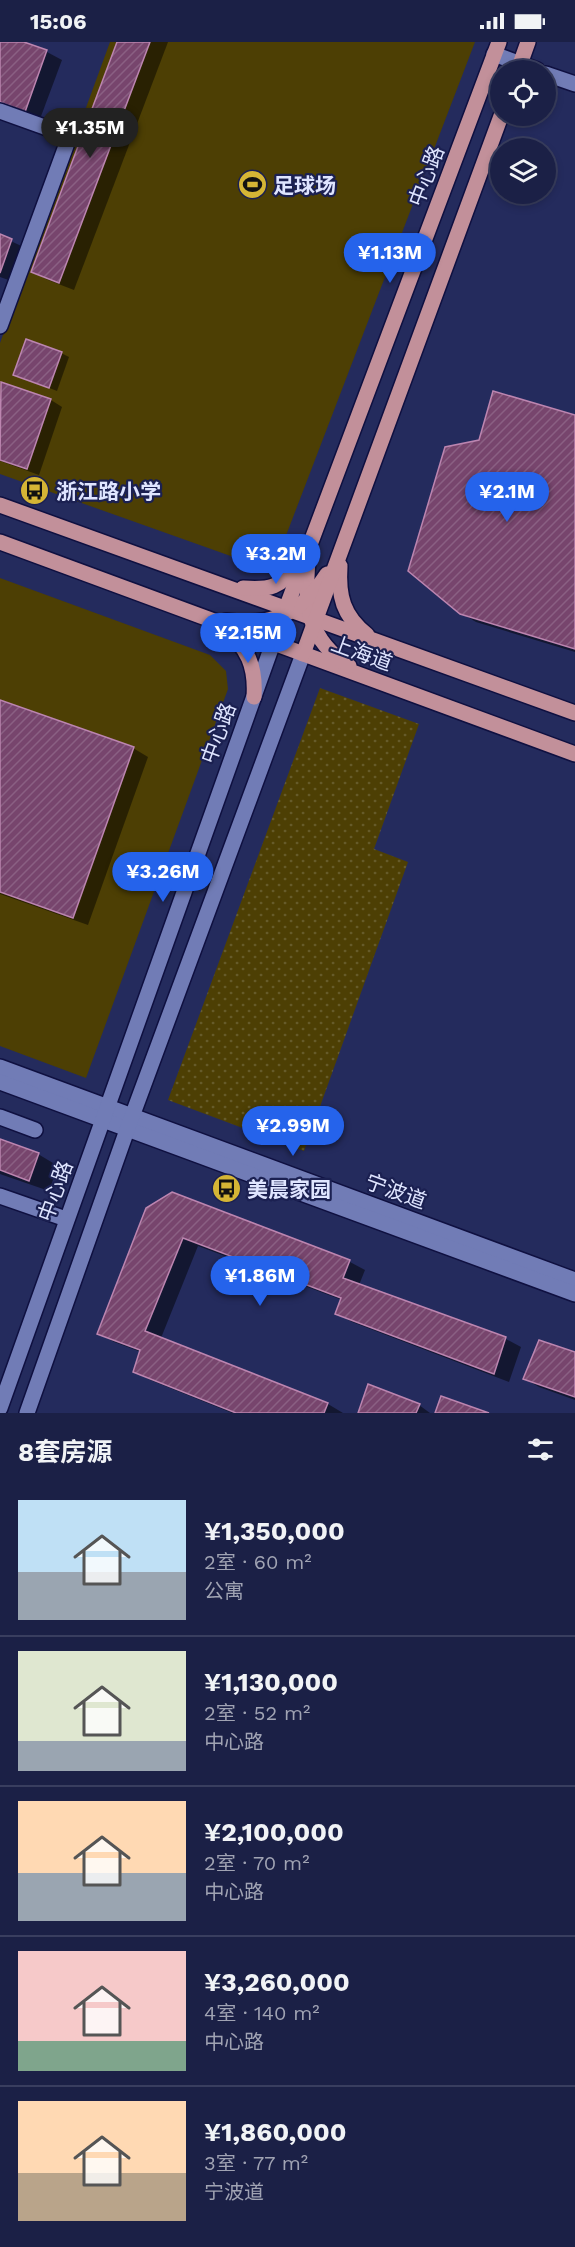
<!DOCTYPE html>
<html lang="zh">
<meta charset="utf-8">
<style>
:root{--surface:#1b2046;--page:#282d51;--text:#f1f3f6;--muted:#a0a3b3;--line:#393e5f;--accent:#2563eb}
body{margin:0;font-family:"Work Sans","Noto Sans SC",sans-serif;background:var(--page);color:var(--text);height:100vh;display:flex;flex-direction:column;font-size:22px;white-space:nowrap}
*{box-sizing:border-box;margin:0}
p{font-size:20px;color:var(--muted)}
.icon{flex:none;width:33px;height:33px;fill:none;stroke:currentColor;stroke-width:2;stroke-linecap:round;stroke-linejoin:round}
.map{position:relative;height:1371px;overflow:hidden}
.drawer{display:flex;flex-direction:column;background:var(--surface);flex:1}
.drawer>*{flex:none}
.buttons{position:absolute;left:490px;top:18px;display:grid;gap:12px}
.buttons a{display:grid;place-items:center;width:66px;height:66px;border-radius:50%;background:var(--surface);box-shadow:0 3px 9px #0003,0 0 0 2px var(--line);font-size:30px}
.price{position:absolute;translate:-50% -51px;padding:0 14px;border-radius:21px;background:var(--accent);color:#fff;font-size:20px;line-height:39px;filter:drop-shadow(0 2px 3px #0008)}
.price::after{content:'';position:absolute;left:50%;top:36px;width:18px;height:14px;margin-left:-9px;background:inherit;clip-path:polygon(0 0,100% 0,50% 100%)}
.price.on{background:#222;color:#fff}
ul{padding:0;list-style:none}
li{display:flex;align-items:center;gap:18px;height:150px;padding:0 18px}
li+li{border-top:2px solid var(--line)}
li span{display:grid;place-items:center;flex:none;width:168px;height:120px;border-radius:0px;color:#555}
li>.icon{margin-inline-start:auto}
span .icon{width:72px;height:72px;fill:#fffc;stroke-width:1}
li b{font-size:26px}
h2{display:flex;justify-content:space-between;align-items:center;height:72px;padding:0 18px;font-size:26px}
.status{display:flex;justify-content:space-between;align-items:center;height:42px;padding:0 30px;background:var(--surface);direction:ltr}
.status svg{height:16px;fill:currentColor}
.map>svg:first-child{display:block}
.grass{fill:url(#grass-dots)}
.pitch{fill:#4d3f04}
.shadow{fill:#0007}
.building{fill:url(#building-hatch);stroke:#bc85b0;stroke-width:1.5}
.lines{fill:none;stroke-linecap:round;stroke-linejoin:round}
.minor-casing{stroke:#0f1040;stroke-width:18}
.major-casing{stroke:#0f1040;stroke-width:18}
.minor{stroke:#717cb6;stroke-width:15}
.major{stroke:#c2909a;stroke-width:15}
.labels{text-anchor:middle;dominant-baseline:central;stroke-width:4.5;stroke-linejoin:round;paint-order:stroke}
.street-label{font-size:21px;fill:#dfe5ff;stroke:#1b2051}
.poi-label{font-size:21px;font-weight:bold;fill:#dfe5ff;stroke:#1b2051;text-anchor:start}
</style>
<div class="status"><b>15:06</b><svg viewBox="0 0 49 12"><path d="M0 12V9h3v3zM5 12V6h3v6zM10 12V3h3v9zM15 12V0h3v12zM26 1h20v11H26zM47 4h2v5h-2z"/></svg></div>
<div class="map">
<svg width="575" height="1371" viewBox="0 0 575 1371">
<defs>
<pattern id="grass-dots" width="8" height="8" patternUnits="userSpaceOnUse" patternTransform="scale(1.5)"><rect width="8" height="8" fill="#4d3f04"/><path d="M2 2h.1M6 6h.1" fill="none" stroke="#665b2a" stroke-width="1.8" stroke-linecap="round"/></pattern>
<pattern id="building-hatch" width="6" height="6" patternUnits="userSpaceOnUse" patternTransform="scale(1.5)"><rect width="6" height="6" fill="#77456d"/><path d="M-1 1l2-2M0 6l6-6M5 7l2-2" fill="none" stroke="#8a6083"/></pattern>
</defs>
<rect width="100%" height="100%" fill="#242b5d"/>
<polygon class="grass" points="320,646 419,682 374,807 408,820 304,1109 168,1058"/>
<g class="pitch">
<polygon points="110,0 475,0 287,491 273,513 259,524 0,432 0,301"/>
<polygon points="0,536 210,613 226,629 228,647 86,1036 0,1004"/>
</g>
<g class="shadow">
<polygon points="1,0 20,0 47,10 62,18 40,77 0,62"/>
<polygon points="119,0 168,0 74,248 48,238 33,230"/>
<polygon points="0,194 32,209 20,242 0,235"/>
<polygon points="61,311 69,315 57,349 14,332"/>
<polygon points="2,342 51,358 62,365 39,433 0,419 0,347"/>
<polygon points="575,375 575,610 476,580 461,571"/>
<polygon points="0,659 133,706 148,715 88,883 0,852"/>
<polygon points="0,1099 38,1112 58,1124 49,1149 0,1132"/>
<polygon points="173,1152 350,1220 365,1228 359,1243 506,1297 521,1305 509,1340 352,1280 337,1272 342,1258 198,1204 161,1296 328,1362 343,1371 232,1371 150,1338 135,1330 141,1310 114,1300 99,1292"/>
<polygon points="575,1312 575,1358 539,1345 525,1337"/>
<polygon points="419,1363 430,1371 360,1371"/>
</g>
<g class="building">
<polygon points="0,0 24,0 47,8 25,70 0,60"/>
<polygon points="117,0 150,0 59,241 31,230"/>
<polygon points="0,192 12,197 0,231"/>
<polygon points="26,297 62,310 49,346 13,333"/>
<polygon points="1,340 51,357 27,427 0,418"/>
<polygon points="493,349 575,373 575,607 460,572 408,529 445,405 479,398"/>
<polygon points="0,658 134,705 73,876 0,850"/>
<polygon points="0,1097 39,1111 29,1139 0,1128"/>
<polygon points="172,1150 350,1218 343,1236 506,1295 494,1332 335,1272 341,1256 183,1196 145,1289 328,1361 324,1371 236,1371 133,1330 140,1308 97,1292 146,1166"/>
<polygon points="539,1298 575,1310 575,1355 523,1337"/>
<polygon points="368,1342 420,1362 416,1371 358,1371"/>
<polygon points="441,1354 489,1371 435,1371"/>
</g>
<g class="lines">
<defs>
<g id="minor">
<polyline points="494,12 537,28"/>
<polyline points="546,32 575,42"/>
<polyline points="0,69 64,92 66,104 0,284"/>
<polyline points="0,1025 575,1238"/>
<polyline points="0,1040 575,1252"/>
<polyline points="0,1075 35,1088"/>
<polyline points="0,1154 66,1177"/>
<polyline points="0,1366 273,601"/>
<polyline points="27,1371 127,1088 303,612"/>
</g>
<g id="major">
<polyline points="518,28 528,0"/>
<polyline points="0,463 575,671"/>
<polyline points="0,500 575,712"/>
<path d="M308,519c-4,44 0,79 41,105"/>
<path d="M340,524c-2,30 3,50 27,69"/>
<path d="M243,546c26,2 39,0 53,-24"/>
<path d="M226,579c46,6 75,-7 101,-47"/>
<path d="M224,587c24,18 32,38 30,68"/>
<polyline points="273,601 499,0"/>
<polyline points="303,612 501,74"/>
</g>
</defs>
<use href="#minor" class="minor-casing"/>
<use href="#major" class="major-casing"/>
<use href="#minor" class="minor"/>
<use href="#major" class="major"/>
</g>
<defs>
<symbol id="stadium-disc" viewBox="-11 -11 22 22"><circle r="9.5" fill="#d5b535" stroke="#1b2051"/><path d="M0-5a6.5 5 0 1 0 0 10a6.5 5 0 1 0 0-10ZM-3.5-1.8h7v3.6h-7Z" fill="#111"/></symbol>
<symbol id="bus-disc" viewBox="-11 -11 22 22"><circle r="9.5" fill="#d5b535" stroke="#1b2051"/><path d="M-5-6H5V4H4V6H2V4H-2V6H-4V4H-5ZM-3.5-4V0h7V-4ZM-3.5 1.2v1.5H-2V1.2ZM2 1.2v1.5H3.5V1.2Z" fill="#111"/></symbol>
</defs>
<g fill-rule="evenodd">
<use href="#stadium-disc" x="236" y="126" width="33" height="33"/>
<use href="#bus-disc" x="18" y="432" width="33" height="33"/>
<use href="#bus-disc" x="210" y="1130" width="33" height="33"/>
</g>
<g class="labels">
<g class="street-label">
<text transform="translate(426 134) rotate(-69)">中心路</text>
<text transform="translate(362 611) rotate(20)">上海道</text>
<text transform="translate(218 691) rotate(-70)">中心路</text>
<text transform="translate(55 1149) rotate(-70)">中心路</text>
<text transform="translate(396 1149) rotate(20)">宁波道</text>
</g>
<g class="poi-label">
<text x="273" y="143">足球场</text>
<text x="56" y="449">浙江路小学</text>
<text x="247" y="1147">美晨家园</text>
</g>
</g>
</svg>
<div class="buttons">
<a><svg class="icon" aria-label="locate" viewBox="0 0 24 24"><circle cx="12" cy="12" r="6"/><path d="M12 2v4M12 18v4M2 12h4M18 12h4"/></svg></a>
<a><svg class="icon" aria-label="layers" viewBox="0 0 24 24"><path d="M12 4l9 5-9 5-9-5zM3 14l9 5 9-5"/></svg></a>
</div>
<b class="price on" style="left:90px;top:117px">¥1.35M</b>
<b class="price" style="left:390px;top:242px">¥1.13M</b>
<b class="price" style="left:507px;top:481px">¥2.1M</b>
<b class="price" style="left:276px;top:543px">¥3.2M</b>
<b class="price" style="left:248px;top:622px">¥2.15M</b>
<b class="price" style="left:163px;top:861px">¥3.26M</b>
<b class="price" style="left:293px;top:1115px">¥2.99M</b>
<b class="price" style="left:260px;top:1265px">¥1.86M</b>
</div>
<section class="drawer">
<h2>8套房源<svg class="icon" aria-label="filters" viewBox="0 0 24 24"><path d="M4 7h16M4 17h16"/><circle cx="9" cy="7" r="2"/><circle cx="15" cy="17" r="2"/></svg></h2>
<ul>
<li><span style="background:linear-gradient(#bfe0f5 60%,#9aa5b1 0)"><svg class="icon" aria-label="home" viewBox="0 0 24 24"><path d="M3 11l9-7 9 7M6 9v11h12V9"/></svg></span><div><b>¥1,350,000</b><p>2室 · 60 m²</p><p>公寓</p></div></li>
<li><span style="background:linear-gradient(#dfe7d0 75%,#9aa5b1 0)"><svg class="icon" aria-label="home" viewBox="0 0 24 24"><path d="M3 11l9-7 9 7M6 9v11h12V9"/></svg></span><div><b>¥1,130,000</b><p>2室 · 52 m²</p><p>中心路</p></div></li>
<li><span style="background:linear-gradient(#ffd9b3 60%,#9aa5b1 0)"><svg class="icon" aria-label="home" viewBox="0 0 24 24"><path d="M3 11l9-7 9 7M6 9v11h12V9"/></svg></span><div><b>¥2,100,000</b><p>2室 · 70 m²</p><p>中心路</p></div></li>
<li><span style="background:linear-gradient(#f6c9c9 75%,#7fa58c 0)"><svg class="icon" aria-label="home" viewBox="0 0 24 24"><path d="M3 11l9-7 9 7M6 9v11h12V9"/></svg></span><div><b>¥3,260,000</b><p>4室 · 140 m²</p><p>中心路</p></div></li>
<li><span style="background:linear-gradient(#ffd9b3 60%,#b9a48a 0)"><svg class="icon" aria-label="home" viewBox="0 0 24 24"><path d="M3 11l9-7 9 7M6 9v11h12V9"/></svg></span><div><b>¥1,860,000</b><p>3室 · 77 m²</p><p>宁波道</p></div></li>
</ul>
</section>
